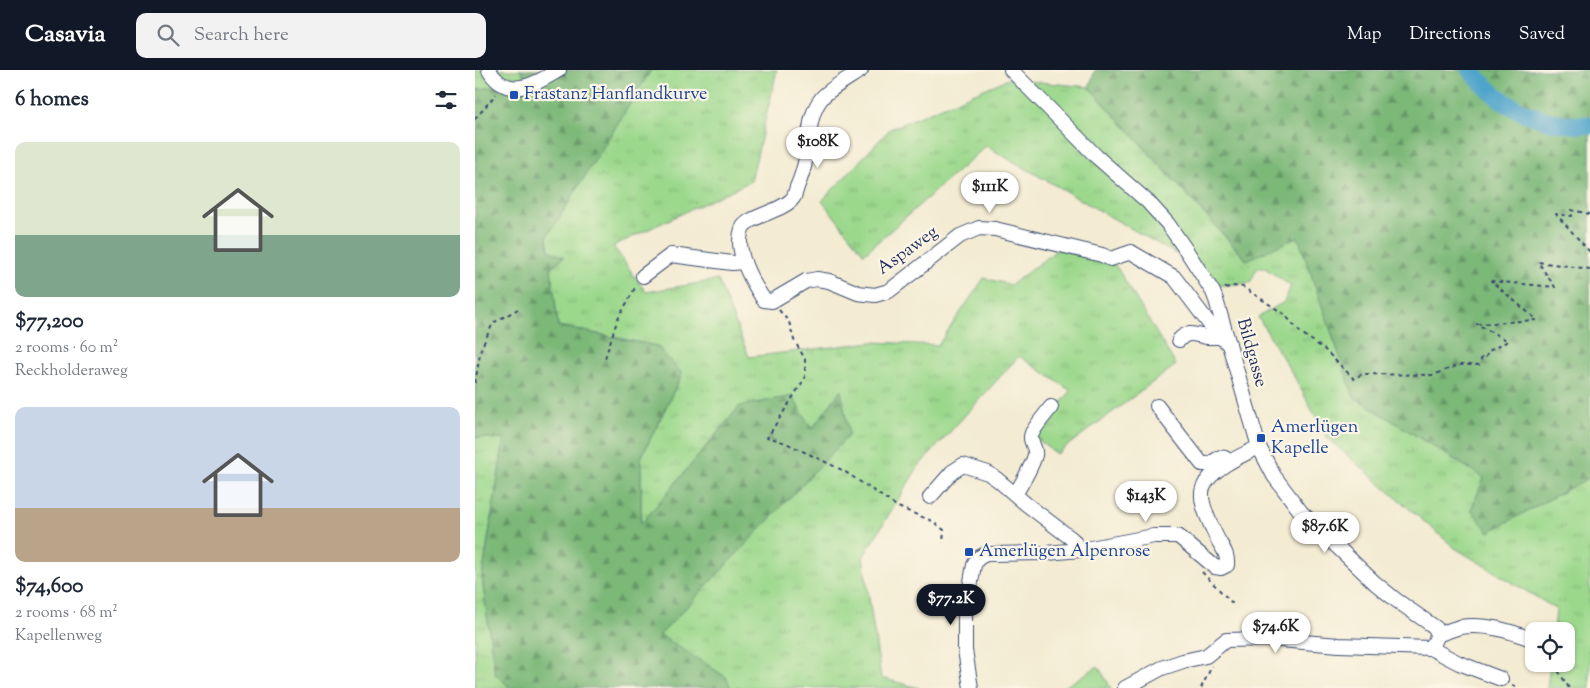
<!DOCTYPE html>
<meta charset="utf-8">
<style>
:root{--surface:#fff;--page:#f2f2f3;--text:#1f2937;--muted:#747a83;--accent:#111827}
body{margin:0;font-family:"Sorts Mill Goudy",serif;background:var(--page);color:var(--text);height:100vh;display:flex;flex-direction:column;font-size:19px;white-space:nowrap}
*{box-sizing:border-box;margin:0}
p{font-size:16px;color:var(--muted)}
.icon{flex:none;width:28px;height:28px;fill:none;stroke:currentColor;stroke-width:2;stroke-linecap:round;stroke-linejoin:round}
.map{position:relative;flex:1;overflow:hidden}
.sheet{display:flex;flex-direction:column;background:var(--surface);width:475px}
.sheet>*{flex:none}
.controls{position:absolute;left:1050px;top:552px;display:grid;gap:10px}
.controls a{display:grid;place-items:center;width:50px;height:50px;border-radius:10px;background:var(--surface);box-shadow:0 1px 4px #0004;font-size:25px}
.price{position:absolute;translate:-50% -42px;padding:0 11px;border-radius:18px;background:#fff;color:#222;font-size:16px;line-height:32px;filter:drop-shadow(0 1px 2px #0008)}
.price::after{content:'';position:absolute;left:50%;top:30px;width:15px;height:11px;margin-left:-8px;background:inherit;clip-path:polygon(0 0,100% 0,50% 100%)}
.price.selected{background:var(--accent);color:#fff}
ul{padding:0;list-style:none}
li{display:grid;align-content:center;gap:10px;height:265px;padding:0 15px}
li span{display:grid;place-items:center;height:155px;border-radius:10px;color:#555}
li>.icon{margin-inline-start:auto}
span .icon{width:90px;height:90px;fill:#fffc;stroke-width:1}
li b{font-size:21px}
h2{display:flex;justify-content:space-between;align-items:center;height:60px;padding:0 15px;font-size:21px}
header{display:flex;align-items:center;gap:30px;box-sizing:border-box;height:70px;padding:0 25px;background:var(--accent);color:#fff}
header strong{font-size:24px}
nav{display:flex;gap:28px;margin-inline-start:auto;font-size:18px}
.search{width:350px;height:45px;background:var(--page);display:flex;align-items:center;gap:12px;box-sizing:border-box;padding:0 18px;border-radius:10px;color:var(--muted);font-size:19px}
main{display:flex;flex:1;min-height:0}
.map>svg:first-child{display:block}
.grass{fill:url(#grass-tufts);stroke:#5b8475}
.forest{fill:url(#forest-firs);stroke:#4c746b}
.pitch{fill:#9bd88c;stroke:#5b8475}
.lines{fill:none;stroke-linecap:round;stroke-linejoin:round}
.river{stroke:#4fa4cb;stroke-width:18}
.minor-casing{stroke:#3b4b6f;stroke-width:16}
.path{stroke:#3b4b6f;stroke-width:2;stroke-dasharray:4 4;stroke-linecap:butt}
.minor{stroke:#fff;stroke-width:14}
.transit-dot{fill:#1a4fb4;stroke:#fcf5e5;stroke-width:2}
.labels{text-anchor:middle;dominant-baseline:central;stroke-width:4.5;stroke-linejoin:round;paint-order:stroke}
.transit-label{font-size:18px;fill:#164399;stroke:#fcf5e5;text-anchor:start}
.street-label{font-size:18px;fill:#1b2f5e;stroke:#fcf5e5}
</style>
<header>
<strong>Casavia</strong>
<div class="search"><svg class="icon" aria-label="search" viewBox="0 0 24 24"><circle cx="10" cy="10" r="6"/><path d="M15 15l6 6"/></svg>Search here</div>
<nav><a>Map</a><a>Directions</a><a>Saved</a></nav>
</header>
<main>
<section class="sheet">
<h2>6 homes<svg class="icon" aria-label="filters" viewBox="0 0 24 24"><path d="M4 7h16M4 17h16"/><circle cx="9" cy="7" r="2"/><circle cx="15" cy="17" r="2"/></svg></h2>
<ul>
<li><span style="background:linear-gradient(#dfe7d0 60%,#7fa58c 0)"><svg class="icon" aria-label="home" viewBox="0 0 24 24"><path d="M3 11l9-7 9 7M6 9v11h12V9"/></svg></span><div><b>$77,200</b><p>2 rooms · 60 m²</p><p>Reckholderaweg</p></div></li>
<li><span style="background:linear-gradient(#c9d6e8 65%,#b9a48a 0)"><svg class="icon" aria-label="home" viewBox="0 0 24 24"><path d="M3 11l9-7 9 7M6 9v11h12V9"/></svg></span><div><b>$74,600</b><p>2 rooms · 68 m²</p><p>Kapellenweg</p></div></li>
</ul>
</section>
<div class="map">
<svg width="1115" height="618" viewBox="0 0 1115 618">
<defs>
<pattern id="grass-tufts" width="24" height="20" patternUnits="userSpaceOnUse" patternTransform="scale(1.25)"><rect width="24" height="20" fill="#9bd88c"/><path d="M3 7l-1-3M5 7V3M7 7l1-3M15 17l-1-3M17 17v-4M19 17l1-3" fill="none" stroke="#85ba7b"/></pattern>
<pattern id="forest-firs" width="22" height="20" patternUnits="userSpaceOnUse" patternTransform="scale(1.25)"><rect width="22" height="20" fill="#7cb878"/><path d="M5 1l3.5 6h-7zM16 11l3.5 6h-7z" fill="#659666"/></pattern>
</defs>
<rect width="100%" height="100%" fill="#fcf5e5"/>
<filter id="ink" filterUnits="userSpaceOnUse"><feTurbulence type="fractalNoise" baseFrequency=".02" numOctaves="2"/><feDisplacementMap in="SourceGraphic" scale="10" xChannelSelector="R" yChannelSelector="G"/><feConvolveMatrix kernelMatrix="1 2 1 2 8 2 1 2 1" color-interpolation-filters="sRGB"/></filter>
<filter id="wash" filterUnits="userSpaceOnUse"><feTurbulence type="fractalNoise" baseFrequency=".0096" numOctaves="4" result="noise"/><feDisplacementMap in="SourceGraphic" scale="20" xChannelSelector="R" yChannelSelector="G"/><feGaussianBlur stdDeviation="1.12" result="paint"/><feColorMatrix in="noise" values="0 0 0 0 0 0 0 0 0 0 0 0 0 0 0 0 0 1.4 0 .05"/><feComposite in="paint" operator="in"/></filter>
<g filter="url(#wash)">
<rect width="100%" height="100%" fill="#f3ebd2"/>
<g class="grass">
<polygon points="0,0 46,0 51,11 0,20"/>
<polygon points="176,0 302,0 276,111 138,176 171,222 243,210 274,287 398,272 463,275 509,208 536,215 583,179 641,196 701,295 581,384 559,366 596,321 544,286 443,397 388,487 406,608 444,618 256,618 251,607 184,566 373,365 366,321 337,359 265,336 166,455 166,388 207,304 182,276 83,256 72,167"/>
<polygon points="533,9 614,17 771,190 823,166 879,327 1009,408 996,440 1014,461 1115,407 1115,618 1072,618 1075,594 1091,594 1091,561 1079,561 1081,539 980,478 852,368 820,308 783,247 809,232 816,216 790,198 782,198 775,213 740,216 727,199 511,76 389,184 347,131 415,59"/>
<polygon points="0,367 29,369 7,508 20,604 36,618 0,618"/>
</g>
<g class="forest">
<polygon points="46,0 176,0 72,167 74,180 89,187 76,197 83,256 182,276 207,304 166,388 166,454 265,336 317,326 337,359 366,320 374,365 185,565 251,607 256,618 36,618 20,604 7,508 29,369 0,367 0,20 51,11"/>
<polygon points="620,0 1115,0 1115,407 1014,462 996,440 1009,408 879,327 823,167 772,190 614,17"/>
</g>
<polygon class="pitch" points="623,596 636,618 588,618"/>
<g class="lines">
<path class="river" d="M995,0c9,9 18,20 28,27 26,20 59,29 92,28"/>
</g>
</g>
<g filter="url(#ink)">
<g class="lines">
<defs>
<g id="minor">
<path d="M14,0c3,6 5,8 10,12 20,14 42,-2 60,-12"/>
<path d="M386,0c-10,7 -34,20 -40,29 -13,17 -11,39 -15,59 -2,10 -5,20 -9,29 -1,3 -2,8 -4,11 -10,14 -47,18 -51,31 -8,22 10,53 22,71l8,1 34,-20 11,-2 12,2 29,12 17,2 14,-4 71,-55 19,-8 16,1 107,26 9,4 20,-7 43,25 43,57 12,10"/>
<path d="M536,0l86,87 51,45 20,22 18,26 27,42 3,8 43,147 15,29 27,36 74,71 21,17 40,28c2,9 0,13 -6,20"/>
<polyline points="168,206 196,185 257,193 269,192"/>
<path d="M704,270c10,-11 17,-4 28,-3 5,0 9,0 14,0"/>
<polyline points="682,336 727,394 734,394 746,387 750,388"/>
<path d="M540,424c5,-7 18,-30 20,-39 2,-8 -7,-13 -3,-22 5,-9 13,-18 19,-26"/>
<polyline points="455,427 477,402 488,395 513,403 523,410 551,434 597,469 605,480"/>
<path d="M962,565c8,-3 16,-6 23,-8 26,-4 50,4 74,13"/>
<path d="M496,618l-6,-38v-35l9,-50 4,-7 8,-4 61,-1 33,-3 74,-14h24l37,31 6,1 6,-3c1,-13 -6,-18 -11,-29 -5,-11 -18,-35 -13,-48 7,-19 39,-33 56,-41"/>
<polyline points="650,618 687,598 708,591 731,586 751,570 793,569 864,575 955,578 984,593 1026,609"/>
</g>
</defs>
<use href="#minor" class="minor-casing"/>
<g class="path">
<polyline points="0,49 21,24"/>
<polyline points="1115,144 1096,140 1097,146 1081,144 1115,182"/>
<polyline points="750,218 758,216 768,217 809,244 825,262 849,279 879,309 887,304 958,305 984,295 1004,295 1007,287 1010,288 1014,281 1033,271 1002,254 1062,250 1016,211 1080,217 1063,192 1115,199"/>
<polyline points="304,240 314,252 319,270 330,289 330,308 292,368 296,368 311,373 369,401 423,437 457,451 469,460 468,473"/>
<polyline points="130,288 142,251 162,214"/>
<polyline points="0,313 6,279 18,253 43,239"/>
<polyline points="727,502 758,534"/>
<polyline points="1079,594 1094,618"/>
<polyline points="1037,615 1044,618"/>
<polyline points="726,618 737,596"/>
</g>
<use href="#minor" class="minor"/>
</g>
</g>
<g class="transit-dot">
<rect x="34" y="20" width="10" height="10" rx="2.5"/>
<rect x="781" y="363" width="10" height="10" rx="2.5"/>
<rect x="489" y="477" width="10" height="10" rx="2.5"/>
</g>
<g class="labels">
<g class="transit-label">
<text x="49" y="25">Frastanz Hanflandkurve</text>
<text x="796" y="358">Amerlügen<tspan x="796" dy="21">Kapelle</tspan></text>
<text x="504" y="482">Amerlügen Alpenrose</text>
</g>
<g class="street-label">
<text transform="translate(433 181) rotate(-36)">Aspaweg</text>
<text transform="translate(776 283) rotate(74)">Bildgasse</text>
</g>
</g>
</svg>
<div class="controls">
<a><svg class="icon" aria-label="locate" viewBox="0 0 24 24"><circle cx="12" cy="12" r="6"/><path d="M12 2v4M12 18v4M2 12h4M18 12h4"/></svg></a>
</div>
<b class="price" style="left:343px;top:99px">$108K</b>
<b class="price" style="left:515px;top:144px">$111K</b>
<b class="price" style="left:671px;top:453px">$143K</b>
<b class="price" style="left:850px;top:484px">$87.6K</b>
<b class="price selected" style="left:476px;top:556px">$77.2K</b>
<b class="price" style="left:801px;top:584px">$74.6K</b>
</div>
</main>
